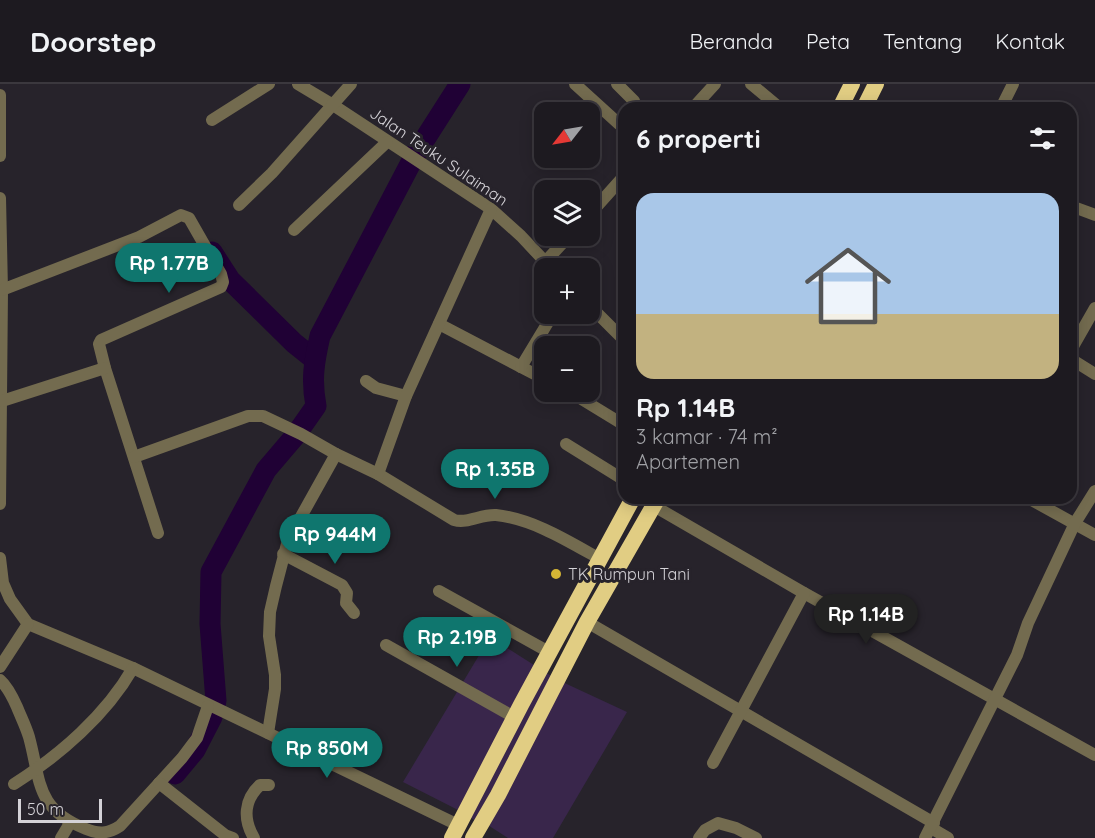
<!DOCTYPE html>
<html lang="id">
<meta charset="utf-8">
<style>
:root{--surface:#1d1a20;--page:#2a272d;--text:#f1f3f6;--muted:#a0a1a5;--line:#3b383e;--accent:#0f766e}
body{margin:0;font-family:Quicksand,sans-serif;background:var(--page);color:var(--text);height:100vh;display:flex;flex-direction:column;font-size:22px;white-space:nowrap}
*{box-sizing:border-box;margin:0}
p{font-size:20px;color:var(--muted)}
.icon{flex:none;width:33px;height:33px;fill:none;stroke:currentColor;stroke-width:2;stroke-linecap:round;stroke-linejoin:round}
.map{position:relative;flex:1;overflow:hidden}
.details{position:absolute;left:618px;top:18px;width:459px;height:402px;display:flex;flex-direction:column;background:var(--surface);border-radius:18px;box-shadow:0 3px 15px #0003,0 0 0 2px var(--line)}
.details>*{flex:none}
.needle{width:39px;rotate:239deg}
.tools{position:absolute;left:534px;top:18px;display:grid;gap:12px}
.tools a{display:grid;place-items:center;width:66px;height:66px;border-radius:12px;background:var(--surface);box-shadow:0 3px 15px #0003,0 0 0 2px var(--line);font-size:30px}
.scale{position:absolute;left:18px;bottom:15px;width:84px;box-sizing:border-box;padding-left:6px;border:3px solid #d4d2d7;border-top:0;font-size:16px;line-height:21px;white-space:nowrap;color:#d4d2d7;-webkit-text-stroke:4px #27232b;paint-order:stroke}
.price{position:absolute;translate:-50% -51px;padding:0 14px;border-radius:21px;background:var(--accent);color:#fff;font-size:20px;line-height:39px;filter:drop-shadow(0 2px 3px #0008)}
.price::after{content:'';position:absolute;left:50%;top:36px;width:18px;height:14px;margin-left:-9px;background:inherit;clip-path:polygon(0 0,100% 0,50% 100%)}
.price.on{background:#222;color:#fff}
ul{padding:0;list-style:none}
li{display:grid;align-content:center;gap:12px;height:318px;padding:0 18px}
li span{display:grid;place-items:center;height:186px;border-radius:18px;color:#555}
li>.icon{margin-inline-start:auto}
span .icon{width:108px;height:108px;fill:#fffc;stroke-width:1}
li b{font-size:26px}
h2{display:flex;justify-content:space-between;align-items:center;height:72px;padding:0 18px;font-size:26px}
header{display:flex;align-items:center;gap:36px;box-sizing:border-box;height:84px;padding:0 30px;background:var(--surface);border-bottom:2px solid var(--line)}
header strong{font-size:28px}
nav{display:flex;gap:33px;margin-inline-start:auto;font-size:21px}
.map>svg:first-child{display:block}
.green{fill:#39264b}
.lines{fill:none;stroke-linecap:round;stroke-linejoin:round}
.river{stroke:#200135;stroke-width:21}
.minor{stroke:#736b4f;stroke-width:12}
.highway{stroke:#e1cd83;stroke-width:16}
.poi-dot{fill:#d5b535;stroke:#27232b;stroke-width:2}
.labels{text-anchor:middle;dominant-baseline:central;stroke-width:6;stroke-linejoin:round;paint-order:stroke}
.street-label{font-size:16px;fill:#d4d2d7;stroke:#27232b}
.poi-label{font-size:16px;fill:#d4d2d7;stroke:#27232b;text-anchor:start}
</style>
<header>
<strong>Doorstep</strong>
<nav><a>Beranda</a><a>Peta</a><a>Tentang</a><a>Kontak</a></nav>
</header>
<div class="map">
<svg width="1095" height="754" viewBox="0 0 1095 754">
<rect width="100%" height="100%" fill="#27232b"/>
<polygon class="green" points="490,553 556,595 627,628 553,754 508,754 483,738 479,739 460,727 403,698"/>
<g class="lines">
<g class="river">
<polyline points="212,168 230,196 294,259 314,275"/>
<path d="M216,617l-6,-77 1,-52 55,-102 29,-34 21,-30c-5,-26 -2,-44 4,-70l96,-183 44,-69"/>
<polyline points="175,690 195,666 212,633"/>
</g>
<g class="minor">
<polyline points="298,0 333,21 491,125 521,152 551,184"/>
<polyline points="575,0 619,40 624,41"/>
<polyline points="617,0 634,17 636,24"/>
<polyline points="751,0 780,24"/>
<polyline points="0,11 0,72"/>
<polyline points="693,24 715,0"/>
<polyline points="1001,24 1013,0"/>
<polyline points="212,36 269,0"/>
<polyline points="0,114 2,206 0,420"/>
<polyline points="239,121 272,89 351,0"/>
<polyline points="1071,122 1095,131"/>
<polyline points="590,130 624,92"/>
<polyline points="294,146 387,58"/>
<polyline points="545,178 569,152"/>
<polyline points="2,206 139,153 181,131 189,134 221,190 223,198 221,203 101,256 99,260 105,284 158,449"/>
<polyline points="590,222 624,256"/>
<polyline points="439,240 544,295"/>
<polyline points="1071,266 1095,224"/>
<polyline points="1071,275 1095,290"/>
<polyline points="521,283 553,230"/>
<polyline points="366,297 376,304 406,312"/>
<polyline points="570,308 624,341"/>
<polyline points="2,317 105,284"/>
<polyline points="566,360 624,396"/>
<path d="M134,373l114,-41h15l38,18 35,20 42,20 76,46c14,4 27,-6 42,-5 37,4 72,26 104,44"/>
<polyline points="378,390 406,312 491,125"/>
<polyline points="1028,414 1095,451"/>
<polyline points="654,422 804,509 1095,671"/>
<polyline points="283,470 342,501 347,509 346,519 354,529"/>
<polyline points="0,474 3,499 10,515 28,540 133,584 458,741"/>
<polyline points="439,507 549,568"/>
<polyline points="587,538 934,739"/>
<polyline points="386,561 514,633"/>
<polyline points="0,583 28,540"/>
<path d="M0,596c8,7 13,18 17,27 4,10 9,20 12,30 12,44 6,72 57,92 12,5 22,5 34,-3l62,-68 15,-20 11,-32"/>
<polyline points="268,649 275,605 275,591 269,552 270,528 276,502 288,456 336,370"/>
<polyline points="713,679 804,509"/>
<polyline points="159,699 225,751 233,754"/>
<path d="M14,700c46,-29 92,-69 119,-116"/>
<polyline points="931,744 948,754"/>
<polyline points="61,754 70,739"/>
<path d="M254,754c-11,-19 -10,-38 6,-53h9"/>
<polyline points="699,754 705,746 718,739 736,744 756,754"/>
<polyline points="925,754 1017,571 1028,539 1075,439 1095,407"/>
</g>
<g class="highway">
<polyline points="840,24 852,0"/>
<polyline points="864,24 876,0"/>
<polyline points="452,754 522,619 633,414"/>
<polyline points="473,754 498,711 587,538 658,414"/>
</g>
</g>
<circle class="poi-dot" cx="556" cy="490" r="6"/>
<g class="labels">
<g class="street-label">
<text transform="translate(439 72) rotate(34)">Jalan Teuku Sulaiman</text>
</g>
<g class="poi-label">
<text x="568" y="490">TK Rumpun Tani</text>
</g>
</g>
</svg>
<div class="tools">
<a><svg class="needle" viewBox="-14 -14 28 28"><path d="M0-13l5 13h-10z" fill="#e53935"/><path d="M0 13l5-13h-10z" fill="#a0a1a5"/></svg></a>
<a><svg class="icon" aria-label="layers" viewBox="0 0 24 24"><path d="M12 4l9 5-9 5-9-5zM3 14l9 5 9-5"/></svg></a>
<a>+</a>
<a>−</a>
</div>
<div class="scale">50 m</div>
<b class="price" style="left:169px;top:210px">Rp 1.77B</b>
<b class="price" style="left:495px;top:416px">Rp 1.35B</b>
<b class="price" style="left:335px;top:481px">Rp 944M</b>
<b class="price on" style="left:866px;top:561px">Rp 1.14B</b>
<b class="price" style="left:457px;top:584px">Rp 2.19B</b>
<b class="price" style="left:327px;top:695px">Rp 850M</b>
<section class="details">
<h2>6 properti<svg class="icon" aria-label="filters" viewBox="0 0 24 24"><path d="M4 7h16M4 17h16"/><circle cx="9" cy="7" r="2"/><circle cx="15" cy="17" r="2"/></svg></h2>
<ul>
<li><span style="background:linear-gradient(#a9c7e8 65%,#c2b280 0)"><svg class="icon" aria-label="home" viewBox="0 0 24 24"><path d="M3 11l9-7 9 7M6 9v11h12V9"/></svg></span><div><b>Rp 1.14B</b><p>3 kamar · 74 m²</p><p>Apartemen</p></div></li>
</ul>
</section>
</div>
